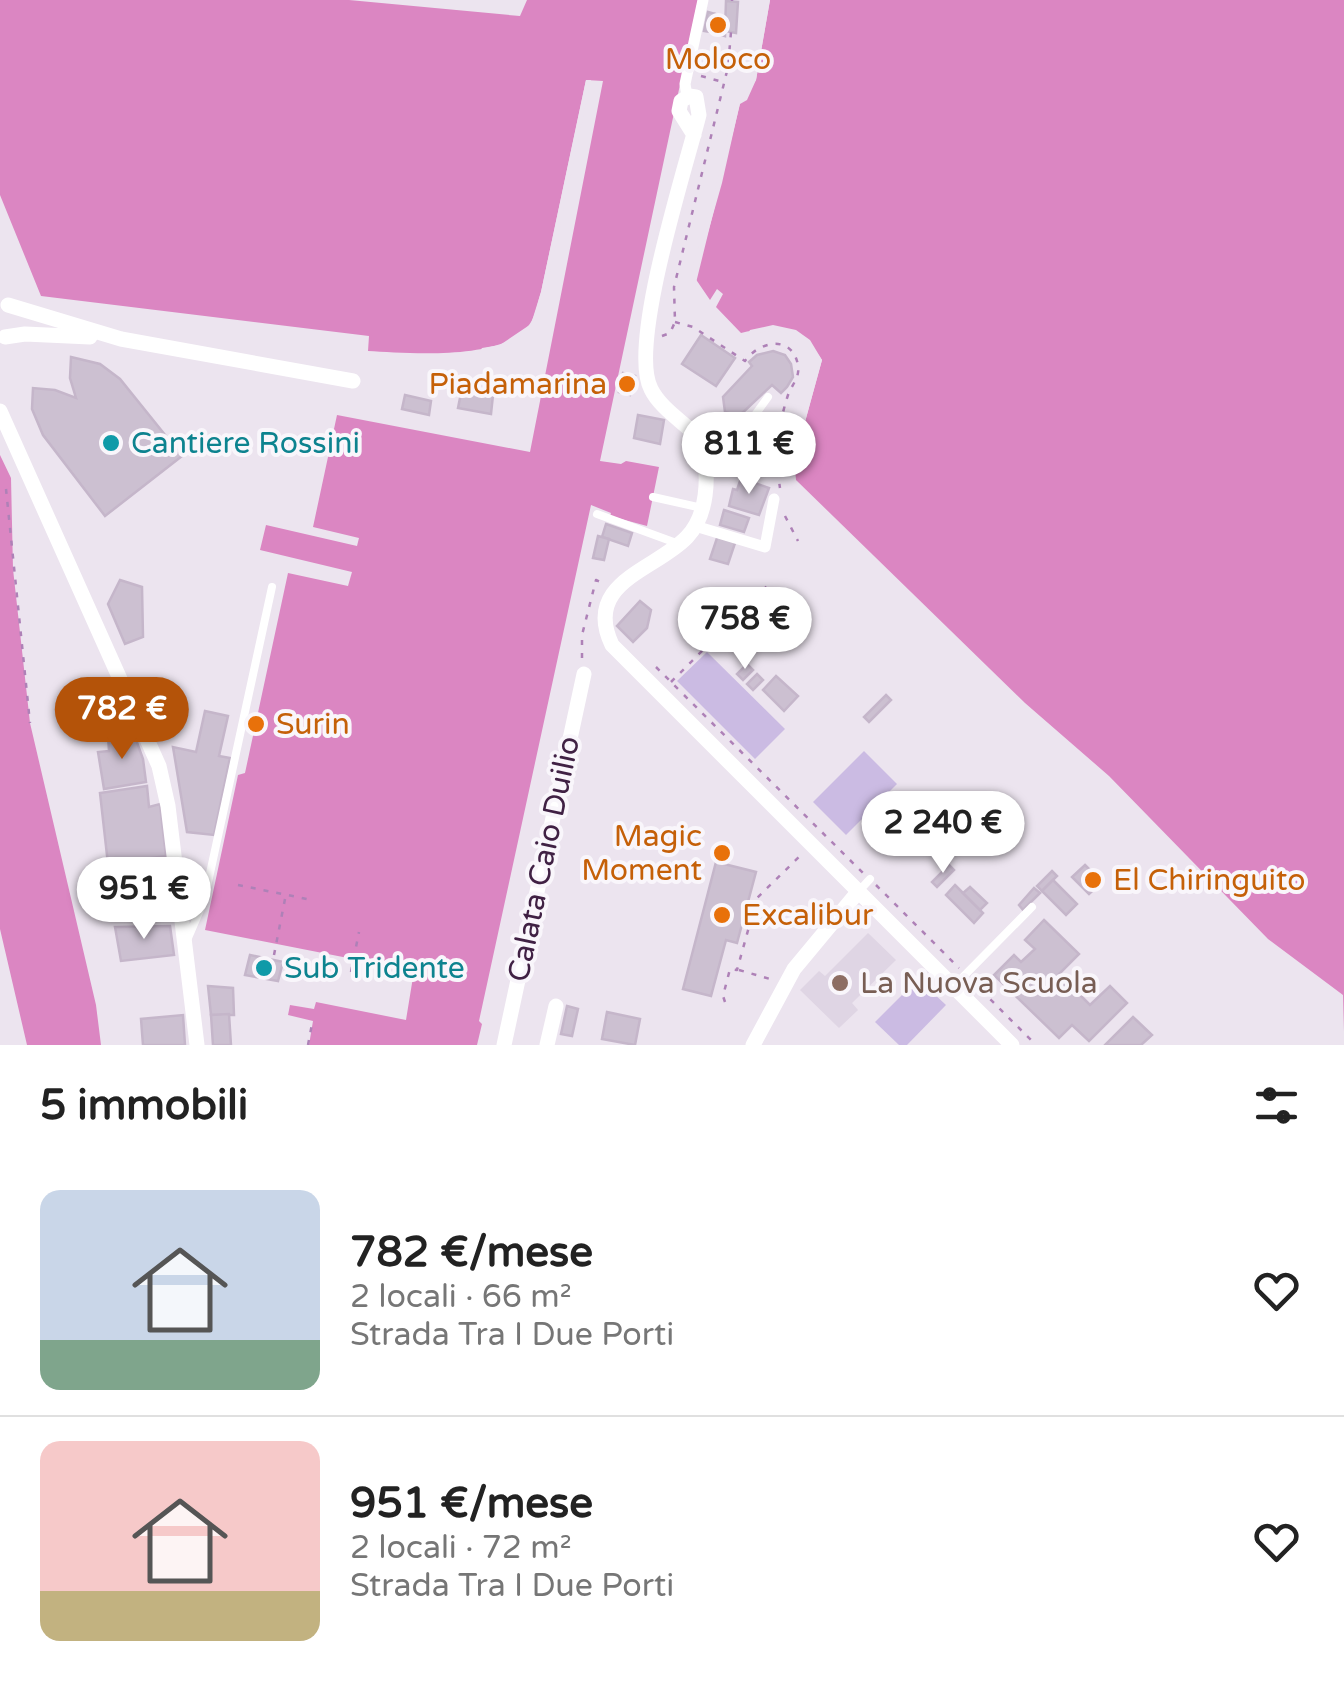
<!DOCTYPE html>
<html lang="it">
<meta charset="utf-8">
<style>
:root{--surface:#fff;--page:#f2f2f2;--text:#222;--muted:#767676;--line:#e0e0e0;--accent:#b45309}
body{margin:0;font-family:"Varela Round",sans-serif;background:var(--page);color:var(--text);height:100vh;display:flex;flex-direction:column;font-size:38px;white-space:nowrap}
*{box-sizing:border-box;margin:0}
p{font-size:32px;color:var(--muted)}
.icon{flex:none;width:55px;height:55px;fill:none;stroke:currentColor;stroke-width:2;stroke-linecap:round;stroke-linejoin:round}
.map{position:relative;height:1045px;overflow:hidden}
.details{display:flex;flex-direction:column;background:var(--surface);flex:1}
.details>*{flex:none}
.price{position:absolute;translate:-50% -85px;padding:0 22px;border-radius:35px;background:#fff;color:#222;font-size:32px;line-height:65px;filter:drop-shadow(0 2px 5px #0008)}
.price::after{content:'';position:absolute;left:50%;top:60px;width:30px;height:22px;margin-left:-15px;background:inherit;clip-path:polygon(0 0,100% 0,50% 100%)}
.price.active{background:var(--accent);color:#fff}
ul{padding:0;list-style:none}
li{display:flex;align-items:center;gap:30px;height:250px;padding:0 40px}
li+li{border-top:2px solid var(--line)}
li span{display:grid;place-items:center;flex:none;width:280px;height:200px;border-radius:20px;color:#555}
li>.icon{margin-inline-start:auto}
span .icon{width:120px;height:120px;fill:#fffc;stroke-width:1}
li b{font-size:42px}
h2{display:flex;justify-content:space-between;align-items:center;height:120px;padding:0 40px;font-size:42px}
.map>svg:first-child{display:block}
.built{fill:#dfd5e4}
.green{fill:#cbbbe3}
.water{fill:#db86c2}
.pier{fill:#ece4ef}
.building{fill:#ccc0d1;stroke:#c5b6ca;stroke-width:2.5}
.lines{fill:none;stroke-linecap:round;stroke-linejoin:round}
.path{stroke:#ae81b7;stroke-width:2.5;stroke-dasharray:5 8;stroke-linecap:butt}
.service{stroke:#fff;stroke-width:8}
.pedestrian{stroke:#fff;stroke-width:11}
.minor{stroke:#fff;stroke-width:15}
.food-dot{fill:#e8710a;stroke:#f9f6fb;stroke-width:4}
.culture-dot{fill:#0f9aa8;stroke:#f9f6fb;stroke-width:4}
.education-dot{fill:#8d6e63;stroke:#f9f6fb;stroke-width:4}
.labels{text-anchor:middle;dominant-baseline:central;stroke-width:8;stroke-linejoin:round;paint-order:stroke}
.food-label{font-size:30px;fill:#c56008;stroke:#f9f6fb;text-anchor:start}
.culture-label{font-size:30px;fill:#0d838f;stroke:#f9f6fb;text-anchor:start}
.street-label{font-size:30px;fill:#402144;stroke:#f9f6fb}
.education-label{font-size:30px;fill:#785e54;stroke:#f9f6fb;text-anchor:start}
</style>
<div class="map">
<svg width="1344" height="1045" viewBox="0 0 1344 1045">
<rect width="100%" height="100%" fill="#ece4ef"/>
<polygon class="built" points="868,933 896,960 852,1003 858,1010 839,1028 800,990 819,971 825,976"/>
<g class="green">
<polygon points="707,652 785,729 755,759 677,681"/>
<polygon points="864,751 897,784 846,835 813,802"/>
<polygon points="918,979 946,1005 907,1045 899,1045 875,1022"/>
</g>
<g class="water">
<path d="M0,0h349l171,16 7,-16h171l-98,461 21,3 5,-3 33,6 -12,59 -37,-10 1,-3 -20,-8 -112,516 3,3 -5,21h-168l4,-24 -25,-6 2,-10 24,4 2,-7 90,18 8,-49 -209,-41 33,-155 7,-2 43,-200 60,13 4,-14 -92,-22 6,-25 91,21 2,-8 -46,-11 24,-112 193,37 73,-371 -17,-1 -45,212c-3,9 -5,22 -10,30 -24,40 -122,31 -163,29l1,-15 -328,-40 -41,-101z"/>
<path d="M770,0h574v1031l-1,-36 -75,-56 -159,-163 -84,-73 -229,-223 -2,-18 28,-102c-22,-35 -44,-36 -81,-27l-25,-26 7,-13 -6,-5 -7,11 -15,-22 27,-95 18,-80 16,-23z"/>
<polygon points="0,455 11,478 13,569 30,723 96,1005 101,1045 27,1045 0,929"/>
</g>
<g class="pier">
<polygon points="765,0 770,0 756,80 747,100 740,104 695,287 690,276 717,182 735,102 743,97 751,79"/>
<polygon points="586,80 591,80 546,293 535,326 502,350 478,354 482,348 500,345 531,324 541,292"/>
<polygon points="773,325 796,330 810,340 822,360 794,462 796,487 791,482 789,461 816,361 806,344 794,335 773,330 747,336 750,330"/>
</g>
<g class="building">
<polygon points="726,1 738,2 736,33 725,31"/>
<polygon points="708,12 715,14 711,32 704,31"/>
<polygon points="715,14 726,17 725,36 711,32"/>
<polygon points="701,335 735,358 716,386 682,364"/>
<polygon points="773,351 785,355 791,364 793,377 787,387 781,393 772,385 739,416 725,412 723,397 752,366 749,362 757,355"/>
<polygon points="71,357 100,364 120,379 182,456 105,516 43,435 32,409 33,388 55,390 76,398 70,378"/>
<polygon points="623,373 635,376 630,395 619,392"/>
<polygon points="462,388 493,395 491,414 458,408"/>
<polygon points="405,395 431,401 429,415 402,409"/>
<polygon points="638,415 664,420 660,444 634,438"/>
<polygon points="734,444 761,452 753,479 726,471"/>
<polygon points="741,478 769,488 759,515 729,506 733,489 737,490"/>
<polygon points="724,510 749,518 744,532 720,525"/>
<polygon points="606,524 632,533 628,546 602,537"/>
<polygon points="718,535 736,540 728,564 710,559"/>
<polygon points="598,536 609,539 604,560 593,558"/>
<polygon points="120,580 142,587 143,637 125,644 108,604"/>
<polygon points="640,601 651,610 647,628 633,642 617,626"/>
<polygon points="747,664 753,670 743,680 737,674"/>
<polygon points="757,674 763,680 753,690 747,684"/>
<polygon points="776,676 798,696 784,711 763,690"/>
<polygon points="886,695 891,700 869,722 864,717"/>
<polygon points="205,711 228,716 219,756 230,758 214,835 187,832 173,747 196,752"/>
<polygon points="134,734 143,759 146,782 104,789 98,752 109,751 108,736"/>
<polygon points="147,786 149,807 160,804 166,856 108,864 100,793"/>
<polygon points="716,862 756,872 737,943 726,940 711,996 683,989"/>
<polygon points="949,865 954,870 937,887 932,882"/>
<polygon points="1085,865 1102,882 1089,894 1072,877"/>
<polygon points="164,866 169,902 113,908 108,872"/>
<polygon points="1052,871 1057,876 1042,891 1037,886"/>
<polygon points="1053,880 1077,904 1066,915 1042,891"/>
<polygon points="955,885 983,913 974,923 946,895"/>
<polygon points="970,887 987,903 980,910 963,893"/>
<polygon points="1034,888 1040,893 1023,910 1019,905"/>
<polygon points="1044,920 1079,954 1059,974 1090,1005 1110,986 1127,1003 1089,1041 1072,1025 1059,1038 994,975 1014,955 1021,962 1035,949 1025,940"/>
<polygon points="170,926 174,955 121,961 115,927"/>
<polygon points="250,955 283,962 278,981 245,975"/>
<polygon points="208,986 233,988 234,1015 211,1015"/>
<polygon points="567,1006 578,1009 572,1036 561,1034"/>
<polygon points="607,1012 640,1019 635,1045 602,1039"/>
<polygon points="229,1014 231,1045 213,1045 211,1015"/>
<polygon points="183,1015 185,1045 143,1045 141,1019"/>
<polygon points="1133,1017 1152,1035 1141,1045 1105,1045"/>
</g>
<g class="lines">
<g class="path">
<polyline points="732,0 732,1"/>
<polyline points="701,76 723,82"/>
<path d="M675,322l18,5 52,34c14,-20 47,-27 53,4 2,13 -6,19 -10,30 -10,30 -13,62 -8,93"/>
<polyline points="662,336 670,333 675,322 674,287 728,67 731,32"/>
<polyline points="757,432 777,438"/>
<polyline points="6,489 30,723"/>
<polyline points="785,516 798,541"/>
<polyline points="582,658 582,635 596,580 603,583"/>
<polyline points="656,667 679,690"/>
<polyline points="671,682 769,584"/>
<polyline points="684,695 863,873"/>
<polyline points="238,885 312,900"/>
<polyline points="876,885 959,968"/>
<polyline points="274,955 286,894"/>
<polyline points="739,970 770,979"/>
<polyline points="351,972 359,932"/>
<polyline points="972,981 1036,1045"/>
<polyline points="725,1002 723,996 730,969 737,970 757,898 802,854"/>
<polyline points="308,1045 312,1024"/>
</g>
<g class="service">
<polyline points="710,437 747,426 768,397"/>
<polyline points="653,497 702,508"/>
<polyline points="597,514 679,544"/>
<polyline points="858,892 870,879"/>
<polyline points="188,938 204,901 272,587"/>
<polyline points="953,987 1032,907"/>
</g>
<g class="pedestrian">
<polyline points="687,96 685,84 703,0"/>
<polyline points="695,526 765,547 774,499"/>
</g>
<g class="minor">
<polyline points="8,305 121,339 353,381"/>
<polyline points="5,337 25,334 90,337"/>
<polyline points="0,411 159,766 168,806 197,1045"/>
<circle cx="701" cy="440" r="10"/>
<path d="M694,433c-14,-13 -35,-27 -43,-44 -23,-43 35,-222 48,-274l-3,-18 -7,-1 -8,5 -2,10 15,24"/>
<path d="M703,449c6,28 5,66 -16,88 -31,33 -105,45 -75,108l400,400"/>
<polyline points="504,1045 584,674"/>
<polyline points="547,1045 556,1006"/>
<polyline points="753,1045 794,969 858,892"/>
</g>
</g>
<g class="food-dot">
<circle cx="718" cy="25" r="10"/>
<circle cx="627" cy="384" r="10"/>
<circle cx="256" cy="724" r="10"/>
<circle cx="722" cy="853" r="10"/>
<circle cx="1093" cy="880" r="10"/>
<circle cx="722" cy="915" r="10"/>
</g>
<g class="culture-dot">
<circle cx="111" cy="443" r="10"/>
<circle cx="264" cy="968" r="10"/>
</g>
<circle class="education-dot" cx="840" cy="983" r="10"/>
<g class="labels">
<g class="food-label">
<text x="718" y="59" text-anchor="middle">Moloco</text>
<text x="607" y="384" text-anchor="end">Piadamarina</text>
<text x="276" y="724">Surin</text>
<text x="702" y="836" text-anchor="end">Magic<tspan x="702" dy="34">Moment</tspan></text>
<text x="1113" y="880">El Chiringuito</text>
<text x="742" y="915">Excalibur</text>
</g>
<g class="culture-label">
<text x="131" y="443">Cantiere Rossini</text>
<text x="284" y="968">Sub Tridente</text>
</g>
<g class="street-label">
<text transform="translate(544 859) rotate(-78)">Calata Caio Duilio</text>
</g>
<g class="education-label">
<text x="860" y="983">La Nuova Scuola</text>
</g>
</g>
</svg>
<b class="price" style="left:749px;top:497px">811 €</b>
<b class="price" style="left:745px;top:672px">758 €</b>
<b class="price active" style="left:122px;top:762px">782 €</b>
<b class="price" style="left:943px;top:876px">2 240 €</b>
<b class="price" style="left:144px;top:942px">951 €</b>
</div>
<section class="details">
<h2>5 immobili<svg class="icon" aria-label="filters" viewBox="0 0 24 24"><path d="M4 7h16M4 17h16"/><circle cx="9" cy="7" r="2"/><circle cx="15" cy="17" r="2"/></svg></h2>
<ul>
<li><span style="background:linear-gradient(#c9d6e8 75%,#7fa58c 0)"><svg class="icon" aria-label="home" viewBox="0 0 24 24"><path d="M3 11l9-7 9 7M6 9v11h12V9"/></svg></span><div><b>782 €/mese</b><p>2 locali · 66 m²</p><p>Strada Tra I Due Porti</p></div><svg class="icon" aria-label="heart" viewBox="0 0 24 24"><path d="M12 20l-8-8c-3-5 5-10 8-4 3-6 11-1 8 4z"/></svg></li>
<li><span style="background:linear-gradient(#f6c9c9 75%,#c2b280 0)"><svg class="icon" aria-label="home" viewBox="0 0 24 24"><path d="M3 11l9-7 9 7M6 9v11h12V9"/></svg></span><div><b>951 €/mese</b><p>2 locali · 72 m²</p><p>Strada Tra I Due Porti</p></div><svg class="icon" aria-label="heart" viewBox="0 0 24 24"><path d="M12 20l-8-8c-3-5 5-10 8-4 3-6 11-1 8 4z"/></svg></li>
</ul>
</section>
